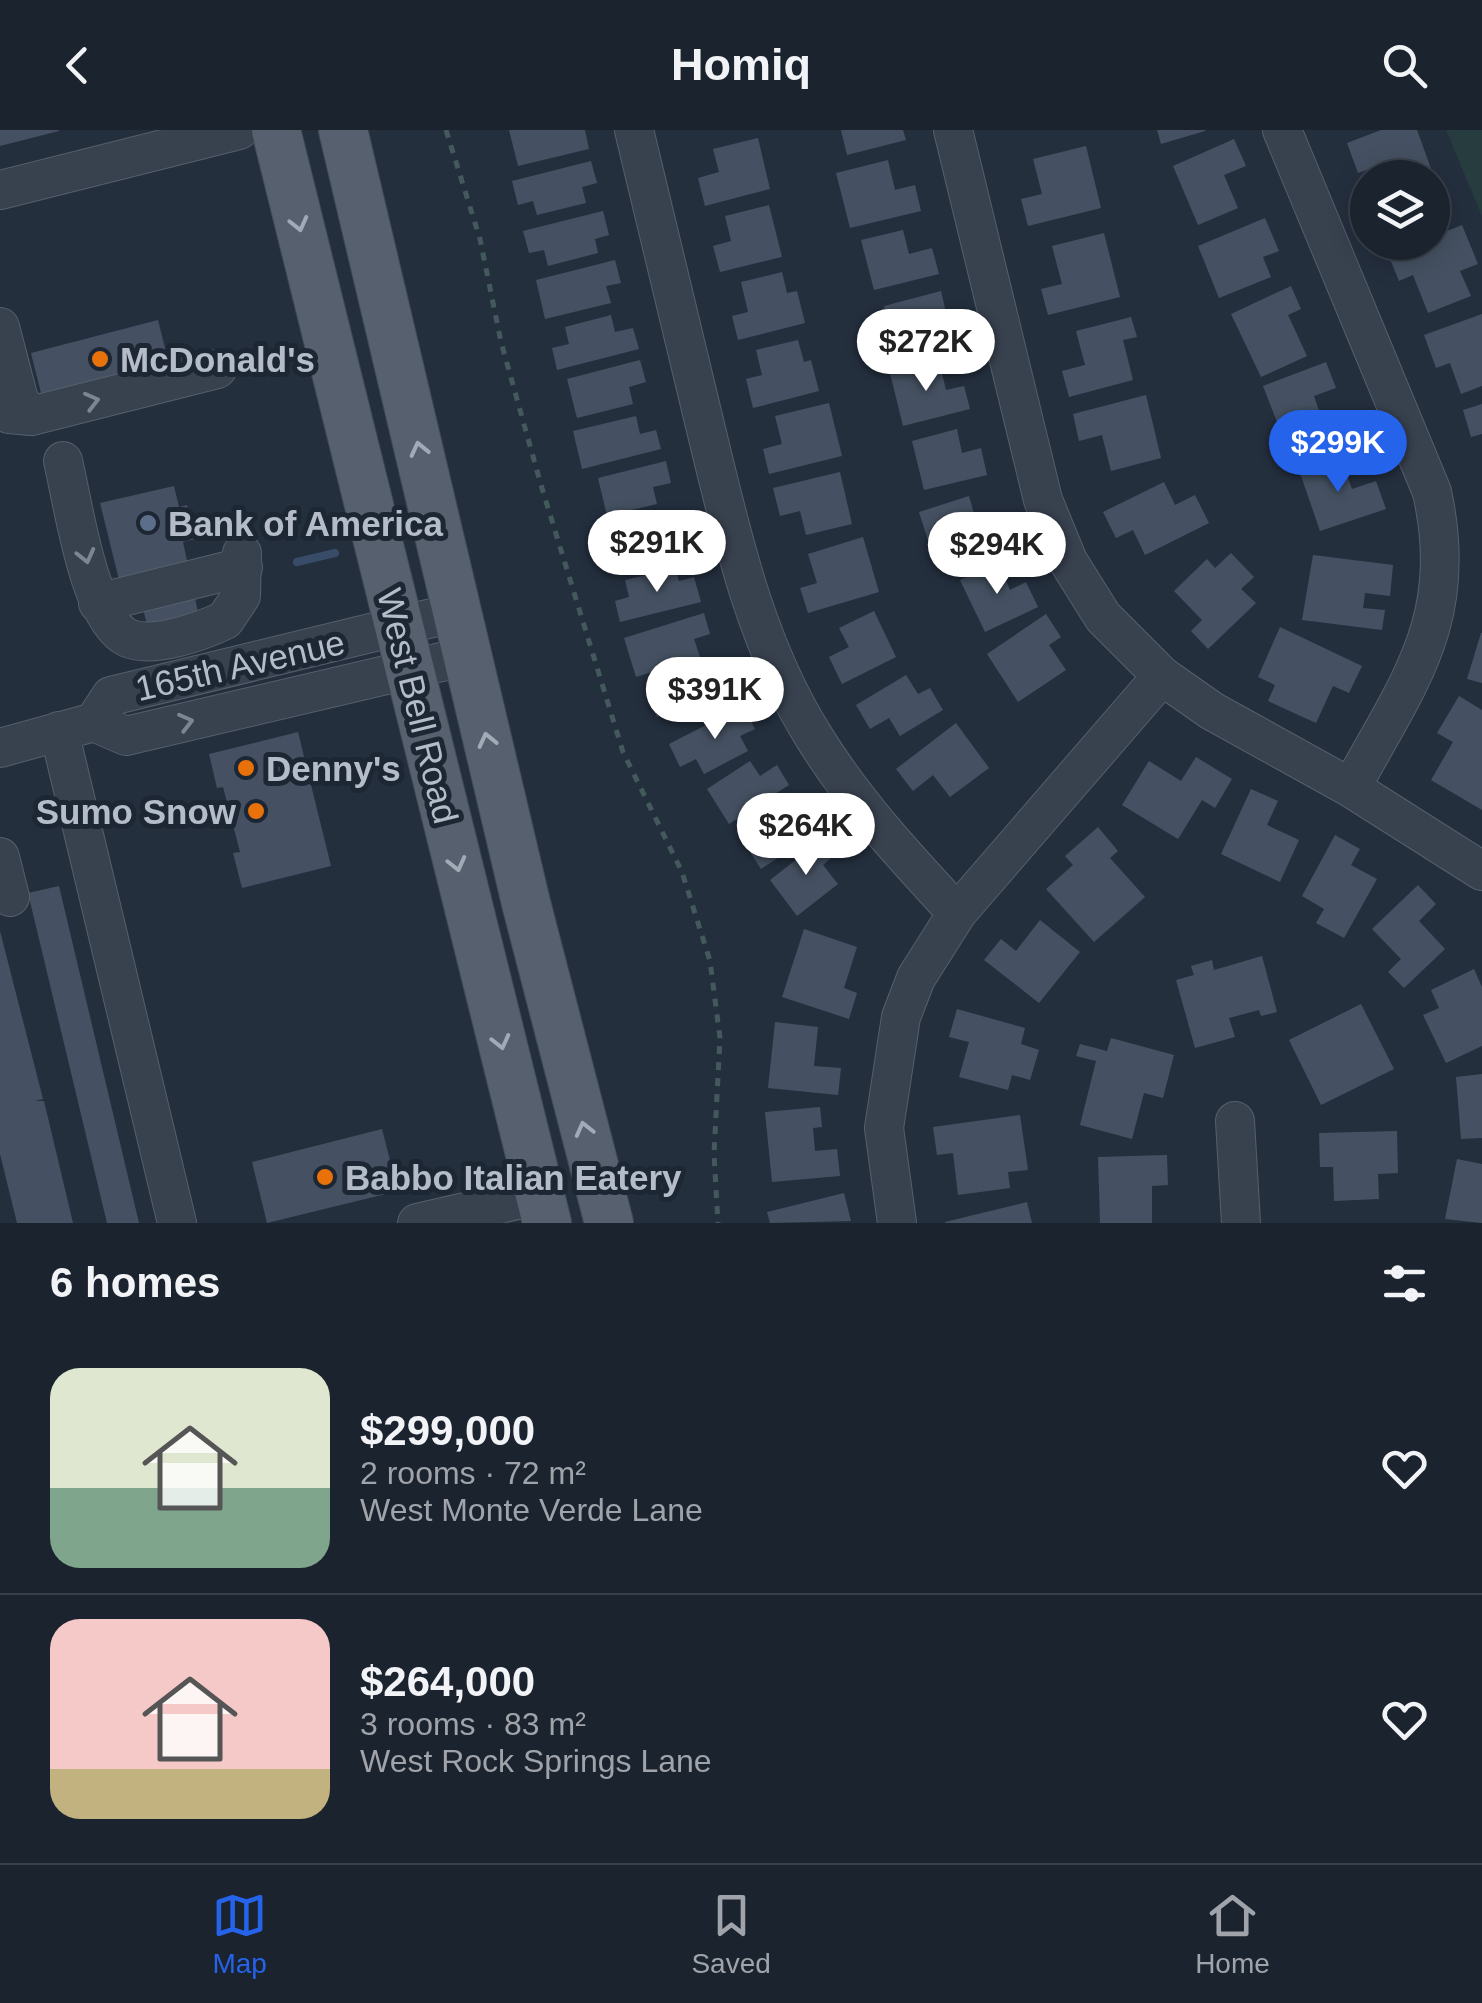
<!DOCTYPE html>
<meta charset="utf-8">
<style>
:root{--surface:#1b232e;--page:#242b36;--text:#f1f3f6;--muted:#a0a4aa;--line:#39404a;--accent:#2563eb}
body{margin:0;font-family:Helvetica,sans-serif;background:var(--page);color:var(--text);height:100vh;display:flex;flex-direction:column;font-size:38px;white-space:nowrap}
*{box-sizing:border-box;margin:0}
p{font-size:32px;color:var(--muted)}
.icon{flex:none;width:55px;height:55px;fill:none;stroke:currentColor;stroke-width:2;stroke-linecap:round;stroke-linejoin:round}
.map{position:relative;height:1093px;overflow:hidden}
.details{display:flex;flex-direction:column;background:var(--surface);flex:1}
.details>*{flex:none}
.tools{position:absolute;left:1350px;top:30px;display:grid;gap:20px}
.tools a{display:grid;place-items:center;width:100px;height:100px;border-radius:50%;background:var(--surface);box-shadow:0 5px 25px #0003,0 0 0 2px var(--line);font-size:50px}
.price{position:absolute;translate:-50% -85px;padding:0 22px;border-radius:35px;background:#fff;color:#222;font-size:32px;line-height:65px;filter:drop-shadow(0 2px 5px #0008)}
.price::after{content:'';position:absolute;left:50%;top:60px;width:30px;height:22px;margin-left:-15px;background:inherit;clip-path:polygon(0 0,100% 0,50% 100%)}
.price.active{background:var(--accent);color:#fff}
ul{padding:0;list-style:none}
li{display:flex;align-items:center;gap:30px;height:250px;padding:0 50px}
li+li{border-top:2px solid var(--line)}
li span{display:grid;place-items:center;flex:none;width:280px;height:200px;border-radius:30px;color:#555}
li>.icon{margin-inline-start:auto}
span .icon{width:120px;height:120px;fill:#fffc;stroke-width:1}
li b{font-size:42px}
h2{display:flex;justify-content:space-between;align-items:center;height:120px;padding:0 50px;font-size:42px}
header{display:flex;justify-content:space-between;align-items:center;height:130px;padding:0 50px;background:var(--surface);font-size:45px;font-weight:700}
.dock{display:flex;justify-content:space-around;align-items:center;height:140px;border-top:2px solid var(--line);background:var(--surface);font-size:28px;color:var(--muted)}
.dock a{display:grid;justify-items:center;gap:5px}
.dock .active{color:var(--accent)}
.map>svg:first-child{display:block}
.green{fill:#263c3f}
.lines{fill:none;stroke-linecap:round;stroke-linejoin:round}
.stream{stroke:#394c67;stroke-width:8}
.building{fill:#455162}
.minor-casing{stroke:#565f6c;stroke-width:40}
.major-casing{stroke:#414a57;stroke-width:50}
.path{stroke:#44595c;stroke-width:5;stroke-dasharray:8 8;stroke-linecap:butt}
.minor{stroke:#38414e;stroke-width:38}
.major{stroke:#56606e;stroke-width:48}
.oneway{stroke:#a1aab7}
.oneway2{stroke:#7c8592}
.food-dot{fill:#e8710a;stroke:#1d2633;stroke-width:4}
.service-dot{fill:#5c6f8a;stroke:#1d2633;stroke-width:4}
.labels{text-anchor:middle;dominant-baseline:central;stroke-width:10;stroke-linejoin:round;paint-order:stroke}
.poi-label{font-size:35px;font-weight:bold;fill:#b4bcc9;stroke:#1d2633;text-anchor:start}
.street-label{font-size:35px;fill:#b4bcc9;stroke:#1d2633}
</style>
<header><svg class="icon" aria-label="back" viewBox="0 0 24 24"><path d="M15 5l-7 7 7 7"/></svg>Homiq<svg class="icon" aria-label="search" viewBox="0 0 24 24"><circle cx="10" cy="10" r="6"/><path d="M15 15l6 6"/></svg></header>
<div class="map">
<svg width="1482" height="1093" viewBox="0 0 1482 1093">
<rect width="100%" height="100%" fill="#242f3e"/>
<polygon class="green" points="1446,0 1482,0 1482,86"/>
<g class="lines">
<polyline class="stream" points="297,432 335,423"/>
</g>
<g class="building">
<polygon points="0,0 59,0 59,1 0,16"/>
<polygon points="509,0 585,0 589,19 518,36"/>
<polygon points="841,0 903,0 906,10 847,25"/>
<polygon points="1157,0 1205,0 1205,1 1161,14"/>
<polygon points="1381,0 1417,0 1445,77 1432,81 1432,48 1375,48 1372,38 1358,43 1347,13"/>
<polygon points="758,8 770,59 705,76 698,48 719,42 713,19"/>
<polygon points="1234,9 1246,36 1224,45 1238,78 1198,95 1173,36"/>
<polygon points="1086,16 1101,78 1028,96 1021,69 1042,64 1033,29"/>
<polygon points="888,30 895,60 915,55 921,81 850,98 836,43"/>
<polygon points="591,31 597,53 582,57 586,73 537,85 533,71 518,75 512,51"/>
<polygon points="769,75 782,127 720,142 713,116 731,111 725,86"/>
<polygon points="603,81 609,105 595,109 598,123 548,136 544,120 529,123 523,101"/>
<polygon points="1265,88 1279,121 1263,127 1271,147 1219,168 1198,116"/>
<polygon points="1462,95 1478,134 1460,141 1471,166 1428,183 1413,145 1399,151 1388,124 1418,112 1432,112 1432,107"/>
<polygon points="903,100 909,124 932,118 939,144 874,160 861,110"/>
<polygon points="1104,103 1120,167 1048,185 1041,159 1062,154 1052,116"/>
<polygon points="615,130 621,153 606,156 611,173 545,189 536,150"/>
<polygon points="782,142 787,163 797,161 805,193 738,210 732,186 748,182 741,152"/>
<polygon points="1291,156 1301,179 1288,185 1307,226 1261,247 1231,184"/>
<polygon points="941,161 947,187 930,191 935,215 896,225 884,176"/>
<polygon points="1482,184 1482,256 1461,264 1450,233 1436,238 1424,205"/>
<polygon points="611,185 615,202 633,198 639,219 557,240 552,218 569,214 565,197"/>
<polygon points="1131,187 1137,207 1123,210 1133,250 1069,267 1062,241 1085,235 1076,201"/>
<polygon points="158,190 169,234 44,275 31,223"/>
<polygon points="798,210 804,232 811,230 819,261 753,278 746,249 762,245 756,220"/>
<polygon points="640,230 646,252 629,257 633,274 577,288 567,249"/>
<polygon points="939,231 946,260 964,256 970,279 903,296 890,243"/>
<polygon points="1326,232 1336,258 1314,266 1327,303 1287,318 1263,256"/>
<polygon points="1146,265 1161,328 1111,341 1102,305 1079,311 1073,284"/>
<polygon points="829,273 842,326 769,344 763,319 782,314 775,286"/>
<polygon points="1482,274 1482,304 1471,307 1463,280"/>
<polygon points="636,286 640,304 656,300 661,319 582,339 573,301"/>
<polygon points="957,299 962,323 981,318 987,345 924,360 912,311"/>
<polygon points="1340,326 1352,359 1376,351 1386,379 1320,401 1299,340"/>
<polygon points="666,331 671,353 653,357 657,374 607,386 598,348"/>
<polygon points="840,342 852,394 806,405 800,381 780,386 773,358"/>
<polygon points="1164,352 1175,375 1195,365 1209,393 1145,425 1133,400 1116,408 1103,382"/>
<polygon points="174,356 179,377 187,375 195,409 183,412 199,487 148,499 137,454 121,458 100,373"/>
<polygon points="969,366 977,394 1000,387 1008,414 936,436 919,382"/>
<polygon points="661,385 666,402 681,398 687,421 605,441 595,402"/>
<polygon points="863,407 879,462 808,483 800,458 817,453 808,424"/>
<polygon points="1231,423 1254,447 1241,459 1256,473 1208,519 1191,501 1202,490 1174,461 1207,429 1215,438"/>
<polygon points="1313,425 1393,435 1390,466 1365,463 1363,478 1385,480 1382,500 1302,490"/>
<polygon points="998,432 1010,460 1026,452 1038,477 985,502 960,450"/>
<polygon points="675,438 679,451 694,447 701,472 620,492 615,471 629,467 625,450"/>
<polygon points="874,481 896,527 842,554 829,527 849,517 839,498"/>
<polygon points="704,483 710,504 694,509 700,527 636,547 624,508"/>
<polygon points="1046,484 1061,507 1049,515 1066,540 1018,572 987,524"/>
<polygon points="1280,497 1362,536 1349,563 1333,556 1316,593 1268,571 1275,555 1258,547"/>
<polygon points="1481,503 1482,503 1482,553 1467,549"/>
<polygon points="721,529 731,551 717,557 724,573 678,592 673,580 657,587 646,561"/>
<polygon points="906,545 918,564 930,558 943,580 900,606 889,588 870,599 856,575"/>
<polygon points="1459,566 1482,580 1482,680 1431,650 1453,612 1437,603"/>
<polygon points="743,576 755,599 740,606 748,621 704,644 696,629 680,637 669,614"/>
<polygon points="956,593 989,638 950,667 933,645 913,661 896,639"/>
<polygon points="298,602 331,736 242,758 233,723 240,722 223,657 217,658 209,624"/>
<polygon points="1196,627 1232,649 1215,678 1202,670 1178,709 1122,675 1149,631 1181,651"/>
<polygon points="750,631 760,646 777,635 789,655 729,694 707,659"/>
<polygon points="1251,659 1278,671 1267,695 1299,710 1280,752 1221,724"/>
<polygon points="795,667 808,686 794,695 804,711 761,739 738,704"/>
<polygon points="1098,697 1118,721 1110,728 1145,767 1094,812 1046,759 1073,735 1065,726"/>
<polygon points="1335,705 1360,719 1351,735 1377,749 1344,808 1316,793 1324,779 1302,766"/>
<polygon points="824,708 836,724 823,735 838,754 797,786 770,750"/>
<polygon points="1418,755 1436,774 1419,791 1445,819 1404,858 1388,842 1401,829 1372,799"/>
<polygon points="59,756 139,1093 107,1093 28,763"/>
<polygon points="1040,790 1080,822 1039,873 984,830 1001,809 1016,821"/>
<polygon points="804,799 857,817 844,858 857,863 849,889 782,867"/>
<polygon points="0,801 43,969 35,971 44,971 73,1093 17,1093 0,1024"/>
<polygon points="1262,826 1277,882 1261,886 1259,880 1229,888 1235,907 1195,918 1176,850 1194,845 1191,836 1212,830 1214,840"/>
<polygon points="1474,839 1482,857 1482,916 1446,933 1423,885 1439,878 1431,860"/>
<polygon points="1361,874 1394,939 1321,975 1289,910"/>
<polygon points="957,879 1025,898 1021,914 1039,920 1030,950 1012,945 1008,960 959,947 969,912 949,907"/>
<polygon points="775,892 818,897 814,936 841,938 838,965 768,958"/>
<polygon points="1111,908 1174,925 1163,968 1144,963 1132,1009 1080,995 1096,931 1076,926 1080,914 1107,921"/>
<polygon points="1482,944 1482,1008 1461,1009 1456,947"/>
<polygon points="820,977 822,997 813,998 815,1021 837,1019 840,1046 772,1052 765,982"/>
<polygon points="1020,985 1028,1040 1008,1042 1010,1058 958,1065 953,1023 937,1025 933,997"/>
<polygon points="382,999 398,1061 267,1093 252,1032"/>
<polygon points="1397,1001 1398,1043 1378,1044 1379,1069 1334,1071 1333,1037 1320,1037 1319,1003"/>
<polygon points="1167,1025 1168,1055 1152,1056 1152,1093 1100,1093 1098,1027"/>
<polygon points="1457,1029 1482,1034 1482,1093 1445,1089"/>
<polygon points="844,1063 851,1091 770,1093 767,1082"/>
<polygon points="1027,1072 1032,1093 945,1093 945,1092"/>
</g>
<g class="lines">
<defs>
<g id="minor">
<path d="M634,0c23,96 46,191 69,287 27,110 50,223 111,320 40,65 91,120 143,176"/>
<polyline points="953,0 1043,370 1068,431 1103,487 1162,546 1212,581 1351,658 1482,741"/>
<path d="M1282,0l150,362c28,128 -23,189 -81,296"/>
<polyline points="0,60 239,0"/>
<polyline points="0,197 19,270 31,286"/>
<polyline points="0,275 9,284 31,286 217,239"/>
<path d="M63,331c10,41 26,160 65,177 25,11 74,-7 97,-18l16,-24 1,-43"/>
<polyline points="98,473 243,437"/>
<polyline points="94,592 111,566 457,482"/>
<polyline points="59,601 177,1093"/>
<polyline points="0,618 94,592 126,606 467,526"/>
<polyline points="0,727 10,767"/>
<polyline points="1235,991 1241,1093"/>
<polyline points="417,1093 539,1065"/>
<polyline points="897,1093 884,998 901,887 916,848 957,783 1162,546"/>
</g>
<g id="major">
<polyline points="276,0 547,1093"/>
<polyline points="343,0 526,773 609,1093"/>
</g>
</defs>
<use href="#minor" class="minor-casing"/>
<use href="#major" class="major-casing"/>
<polyline class="path" points="446,0 480,109 501,212 541,355 623,622 682,742 710,831 720,908 714,1024 718,1093"/>
<use href="#minor" class="minor"/>
<use href="#major" class="major"/>
</g>
<defs><path id="oneway-chevron" d="M-2-3.5L2.5 0L-2 3.5" fill="none" stroke-width="1.6" stroke-linecap="round" stroke-linejoin="round" transform="scale(2.5)"/></defs>
<g class="oneway">
<use href="#oneway-chevron" transform="translate(299 94) rotate(76)"/>
<use href="#oneway-chevron" transform="translate(419 319) rotate(-103)"/>
<use href="#oneway-chevron" transform="translate(487 610) rotate(-103)"/>
<use href="#oneway-chevron" transform="translate(457 734) rotate(76)"/>
<use href="#oneway-chevron" transform="translate(501 912) rotate(76)"/>
<use href="#oneway-chevron" transform="translate(584 999) rotate(-104)"/>
</g>
<g class="oneway2">
<use href="#oneway-chevron" transform="translate(92 271) rotate(-14)"/>
<use href="#oneway-chevron" transform="translate(86 426) rotate(76)"/>
<use href="#oneway-chevron" transform="translate(186 592) rotate(-14)"/>
</g>
<g class="food-dot">
<circle cx="100" cy="229" r="10"/>
<circle cx="246" cy="638" r="10"/>
<circle cx="256" cy="681" r="10"/>
<circle cx="325" cy="1047" r="10"/>
</g>
<circle class="service-dot" cx="148" cy="393" r="10"/>
<g class="labels">
<g class="poi-label">
<text x="120" y="229">McDonald's</text>
<text x="168" y="393">Bank of America</text>
<text x="266" y="638">Denny's</text>
<text x="236" y="681" text-anchor="end">Sumo Snow</text>
<text x="345" y="1047">Babbo Italian Eatery</text>
</g>
<g class="street-label">
<text transform="translate(240 535) rotate(-13)">165th Avenue</text>
<text transform="translate(418 576) rotate(76)">West Bell Road</text>
</g>
</g>
</svg>
<div class="tools">
<a><svg class="icon" aria-label="layers" viewBox="0 0 24 24"><path d="M12 4l9 5-9 5-9-5zM3 14l9 5 9-5"/></svg></a>
</div>
<b class="price" style="left:926px;top:264px">$272K</b>
<b class="price active" style="left:1338px;top:365px">$299K</b>
<b class="price" style="left:657px;top:465px">$291K</b>
<b class="price" style="left:997px;top:467px">$294K</b>
<b class="price" style="left:715px;top:612px">$391K</b>
<b class="price" style="left:806px;top:748px">$264K</b>
</div>
<section class="details">
<h2>6 homes<svg class="icon" aria-label="filters" viewBox="0 0 24 24"><path d="M4 7h16M4 17h16"/><circle cx="9" cy="7" r="2"/><circle cx="15" cy="17" r="2"/></svg></h2>
<ul>
<li><span style="background:linear-gradient(#dfe7d0 60%,#7fa58c 0)"><svg class="icon" aria-label="home" viewBox="0 0 24 24"><path d="M3 11l9-7 9 7M6 9v11h12V9"/></svg></span><div><b>$299,000</b><p>2 rooms · 72 m²</p><p>West Monte Verde Lane</p></div><svg class="icon" aria-label="heart" viewBox="0 0 24 24"><path d="M12 20l-8-8c-3-5 5-10 8-4 3-6 11-1 8 4z"/></svg></li>
<li><span style="background:linear-gradient(#f6c9c9 75%,#c2b280 0)"><svg class="icon" aria-label="home" viewBox="0 0 24 24"><path d="M3 11l9-7 9 7M6 9v11h12V9"/></svg></span><div><b>$264,000</b><p>3 rooms · 83 m²</p><p>West Rock Springs Lane</p></div><svg class="icon" aria-label="heart" viewBox="0 0 24 24"><path d="M12 20l-8-8c-3-5 5-10 8-4 3-6 11-1 8 4z"/></svg></li>
</ul>
</section>
<nav class="dock">
<a class="active"><svg class="icon" aria-label="map" viewBox="0 0 24 24"><path d="M3 6l6-2 6 2 6-2v14l-6 2-6-2-6 2zM9 4v14M15 6v14"/></svg>Map</a>
<a><svg class="icon" aria-label="saved" viewBox="0 0 24 24"><path d="M7 4h10v16l-5-4-5 4z"/></svg>Saved</a>
<a><svg class="icon" aria-label="home" viewBox="0 0 24 24"><path d="M3 11l9-7 9 7M6 9v11h12V9"/></svg>Home</a>
</nav>
